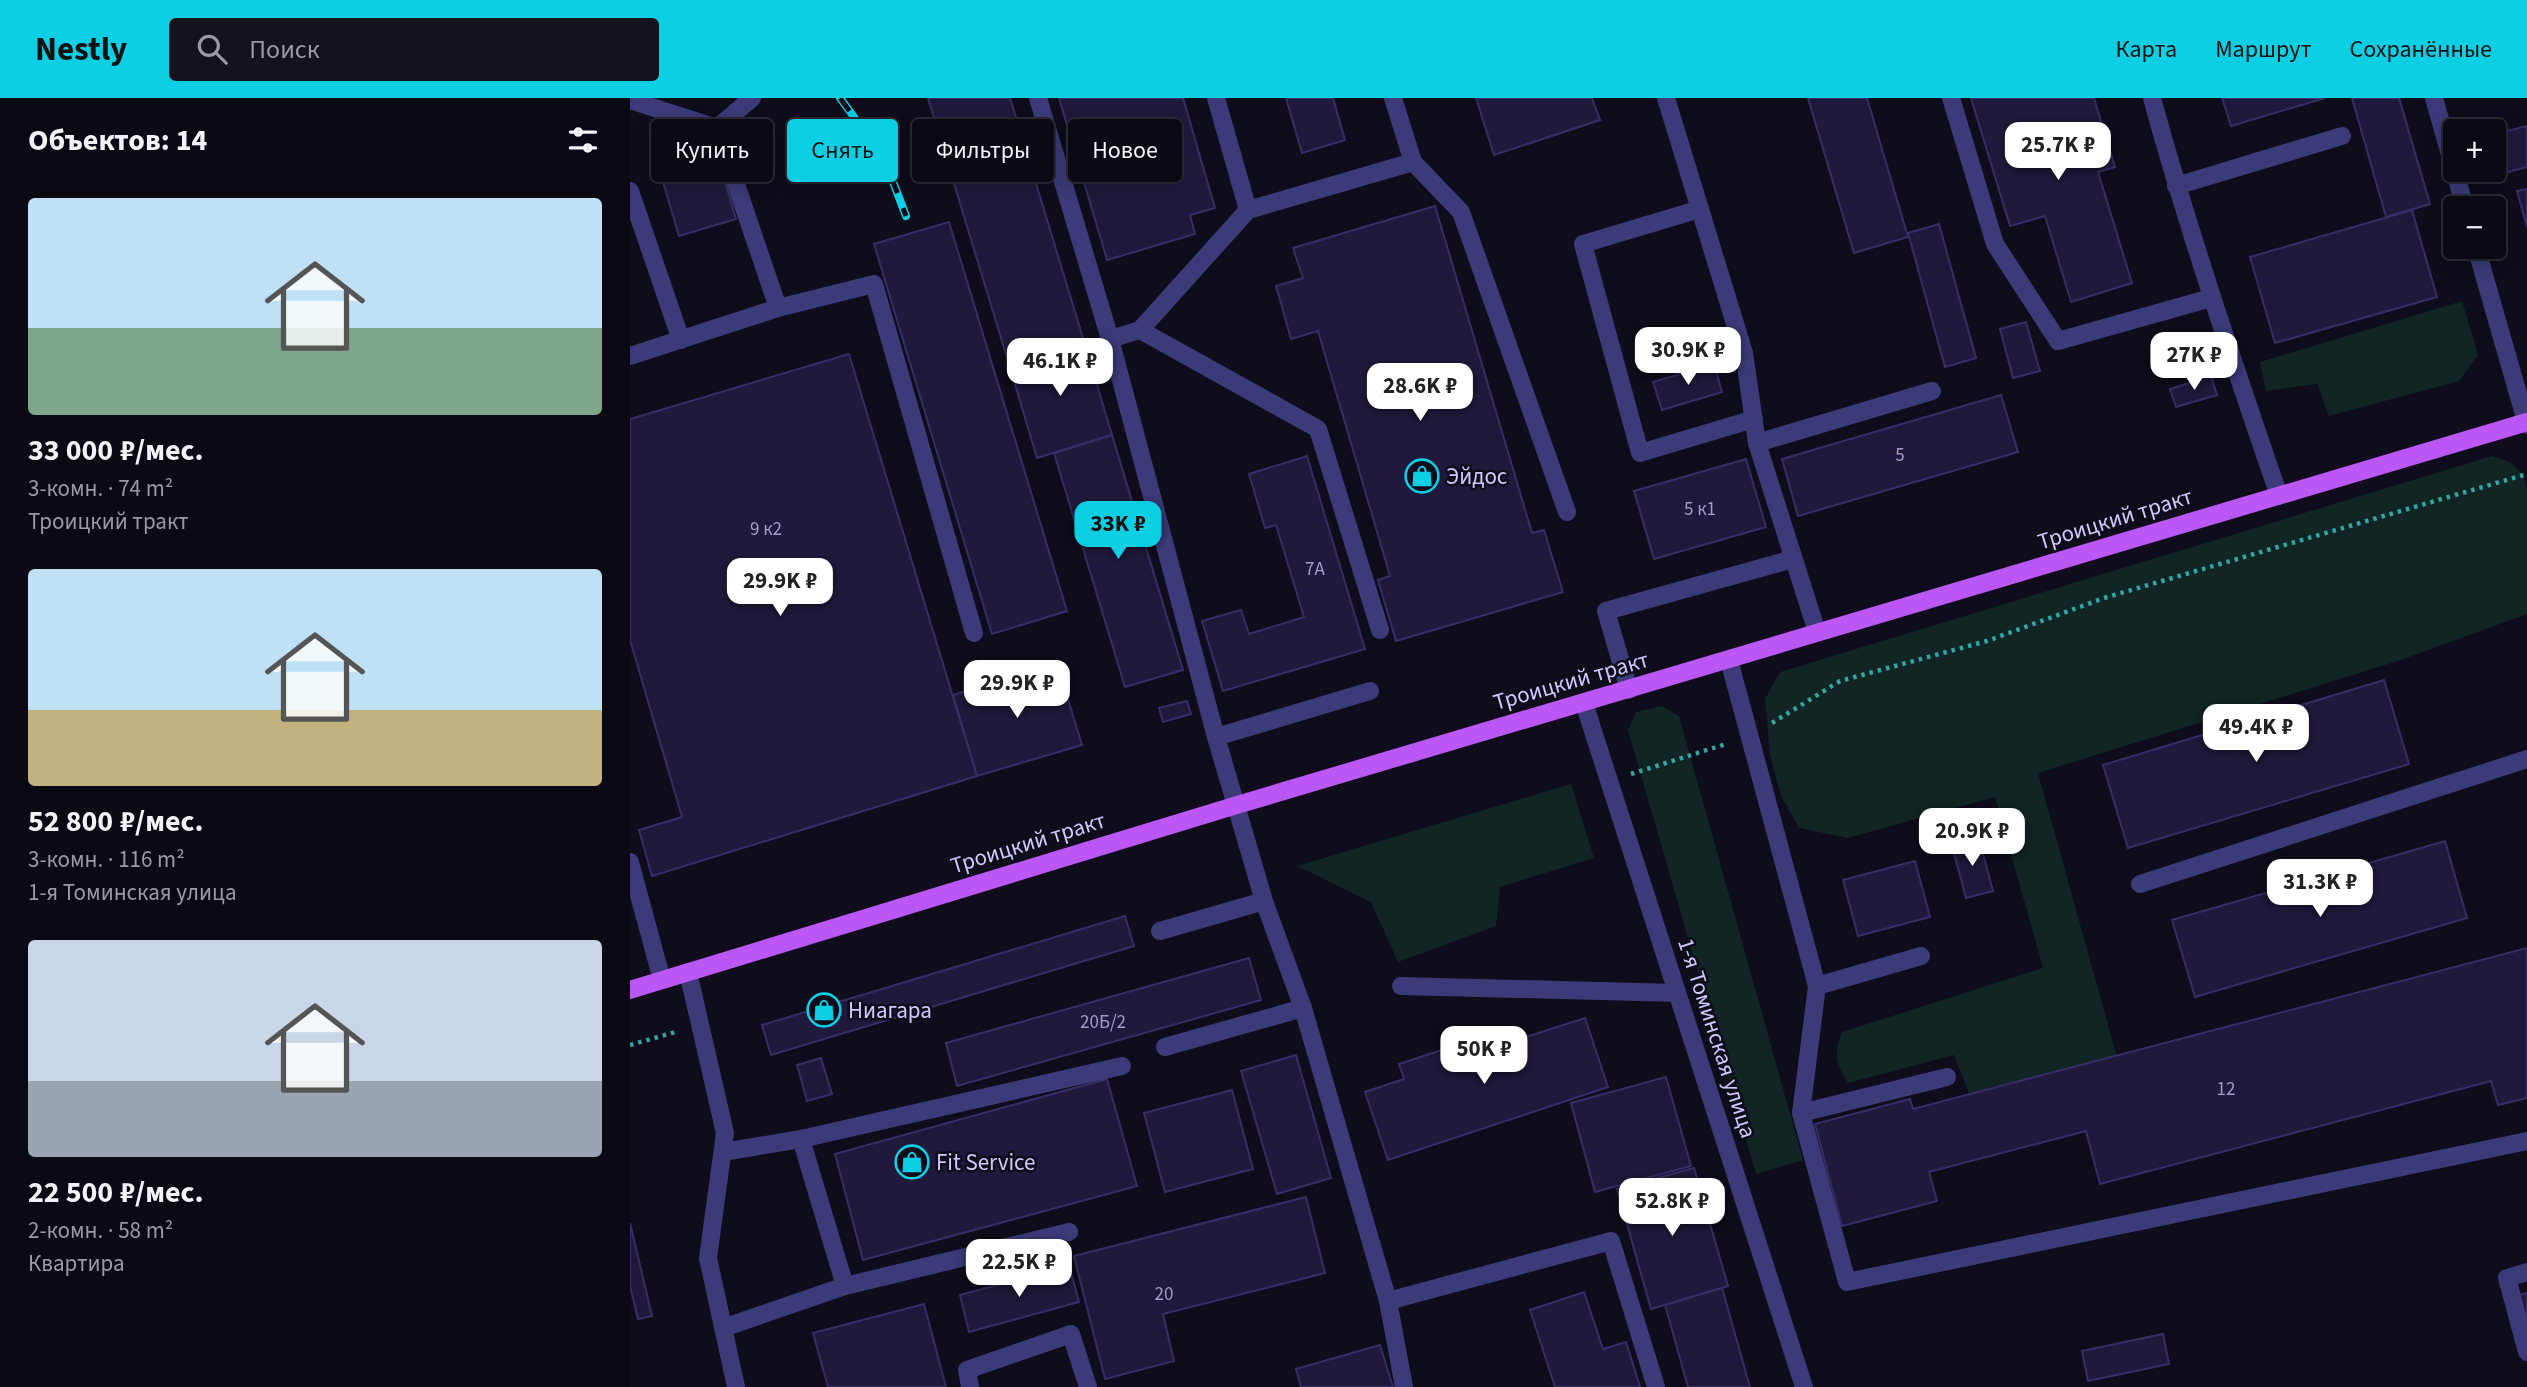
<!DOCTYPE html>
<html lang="ru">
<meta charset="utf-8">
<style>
:root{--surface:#0b0914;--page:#14121d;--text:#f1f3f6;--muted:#9a9aa0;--line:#2b2a34;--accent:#0dcfe4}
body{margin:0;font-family:"Source Sans 3",sans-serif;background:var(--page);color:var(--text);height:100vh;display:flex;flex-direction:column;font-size:26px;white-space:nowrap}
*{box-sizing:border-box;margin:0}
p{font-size:23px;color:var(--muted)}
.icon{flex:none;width:38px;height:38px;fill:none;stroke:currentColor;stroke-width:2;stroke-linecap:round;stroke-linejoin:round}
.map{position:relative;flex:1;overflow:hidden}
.side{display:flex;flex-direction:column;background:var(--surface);width:630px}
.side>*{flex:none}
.guide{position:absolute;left:21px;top:21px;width:665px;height:63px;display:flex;gap:14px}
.buttons{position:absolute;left:1813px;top:21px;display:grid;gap:14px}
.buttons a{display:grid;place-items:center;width:63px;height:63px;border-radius:7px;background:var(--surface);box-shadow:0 4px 18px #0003,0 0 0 2px var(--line);font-size:35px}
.price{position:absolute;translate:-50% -60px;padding:0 16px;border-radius:14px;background:#fff;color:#222;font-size:23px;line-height:46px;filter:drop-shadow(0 2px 4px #0008)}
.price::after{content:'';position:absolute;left:50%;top:42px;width:21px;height:16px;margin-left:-10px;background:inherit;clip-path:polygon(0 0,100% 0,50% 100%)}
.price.on{background:var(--accent);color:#111}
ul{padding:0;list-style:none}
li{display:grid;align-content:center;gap:14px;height:371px;padding:0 28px}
li span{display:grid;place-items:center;height:217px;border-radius:7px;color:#555}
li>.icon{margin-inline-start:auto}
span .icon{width:126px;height:126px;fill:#fffc;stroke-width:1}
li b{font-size:30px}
h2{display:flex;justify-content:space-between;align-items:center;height:84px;padding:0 28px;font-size:30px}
.pill{padding:0 24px;border-radius:7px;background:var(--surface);box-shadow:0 4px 18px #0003,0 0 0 2px var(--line);font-size:24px;line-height:63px}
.pill.on{background:var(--accent);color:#111}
header{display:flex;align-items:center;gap:42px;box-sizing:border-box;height:98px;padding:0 35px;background:var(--accent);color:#111}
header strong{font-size:33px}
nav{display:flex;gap:38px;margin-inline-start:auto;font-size:24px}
.search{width:490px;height:63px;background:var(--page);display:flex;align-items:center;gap:18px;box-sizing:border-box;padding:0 24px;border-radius:7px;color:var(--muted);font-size:26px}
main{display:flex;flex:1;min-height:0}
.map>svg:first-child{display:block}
.green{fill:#102524}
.building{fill:#20193b;stroke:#382d66;stroke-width:2}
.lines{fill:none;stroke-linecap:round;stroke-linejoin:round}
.path{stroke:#33a69f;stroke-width:4.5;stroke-dasharray:3.5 5;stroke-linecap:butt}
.minor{stroke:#3c3a78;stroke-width:18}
.major{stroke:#ba57f5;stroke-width:18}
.rail-casing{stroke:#0dcfe4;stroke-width:8}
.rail{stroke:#0f0c1b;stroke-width:5;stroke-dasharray:16;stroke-linecap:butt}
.labels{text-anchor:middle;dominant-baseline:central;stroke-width:5;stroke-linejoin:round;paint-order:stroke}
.number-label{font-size:19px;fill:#a39dcc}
.poi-label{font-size:23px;fill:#cfc9fc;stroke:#0f0c1b;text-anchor:start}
.street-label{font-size:23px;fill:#cfc9fc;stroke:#0f0c1b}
</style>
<header>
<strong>Nestly</strong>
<div class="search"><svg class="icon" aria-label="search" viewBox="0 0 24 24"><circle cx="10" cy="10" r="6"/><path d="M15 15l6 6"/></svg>Поиск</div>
<nav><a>Карта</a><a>Маршрут</a><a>Сохранённые</a></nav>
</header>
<main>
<section class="side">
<h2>Объектов: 14<svg class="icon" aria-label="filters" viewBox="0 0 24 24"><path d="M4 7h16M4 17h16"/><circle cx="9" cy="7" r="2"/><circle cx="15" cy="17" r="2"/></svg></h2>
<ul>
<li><span style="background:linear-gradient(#bfe0f5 60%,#7fa58c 0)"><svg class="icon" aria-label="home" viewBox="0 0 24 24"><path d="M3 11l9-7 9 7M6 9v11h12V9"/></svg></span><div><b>33 000 ₽/мес.</b><p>3-комн. · 74 m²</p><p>Троицкий тракт</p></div></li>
<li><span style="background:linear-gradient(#bfe0f5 65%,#c2b280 0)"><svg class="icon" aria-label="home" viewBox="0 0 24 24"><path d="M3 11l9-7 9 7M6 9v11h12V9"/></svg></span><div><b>52 800 ₽/мес.</b><p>3-комн. · 116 m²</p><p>1-я Томинская улица</p></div></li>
<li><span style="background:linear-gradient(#c9d6e8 65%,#9aa5b1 0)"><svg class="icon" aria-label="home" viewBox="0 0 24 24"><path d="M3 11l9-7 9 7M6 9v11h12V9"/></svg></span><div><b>22 500 ₽/мес.</b><p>2-комн. · 58 m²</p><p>Квартира</p></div></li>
</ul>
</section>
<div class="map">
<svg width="1897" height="1289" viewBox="0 0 1897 1289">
<rect width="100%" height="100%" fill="#0f0c1b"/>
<g class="green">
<polygon points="1832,203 1848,257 1829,283 1699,318 1687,286 1636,293 1630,264"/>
<path d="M1862,358c22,7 30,11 35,34v124l-126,46 -363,113 79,284 -148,36 -15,-38 -106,28c-13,-22 -14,-27 -6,-51l201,-64 -48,-171 -147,41 -49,-10 -18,-32 -11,-41 -5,-56 15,-27z"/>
<polygon points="1032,608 1049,618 1173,1062 1126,1076 998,632 1006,614"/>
<polygon points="941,686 964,760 870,789 866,828 768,864 741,804 667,768"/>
</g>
<g class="building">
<polygon points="298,0 380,0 453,240 378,263"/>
<polygon points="429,0 553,0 585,110 560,117 565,136 477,162"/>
<polygon points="656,0 703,0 715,42 672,55"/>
<polygon points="846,0 962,0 970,22 864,57"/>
<polygon points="1178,0 1237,0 1278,139 1224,155"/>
<polygon points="1341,0 1464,0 1485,69 1468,74 1502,185 1441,204 1415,118 1380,128"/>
<polygon points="1592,0 1695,0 1601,28"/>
<polygon points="1722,0 1769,0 1800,106 1756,119"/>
<polygon points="1897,28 1897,69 1874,75 1865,36"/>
<polygon points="90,67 106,121 49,138 33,84"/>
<polygon points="1897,91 1897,129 1887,93"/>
<polygon points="805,108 902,435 914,432 933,494 766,543 748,482 760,478 688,233 661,241 646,188 673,180 663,150"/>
<polygon points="1782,112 1807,199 1645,245 1620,159"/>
<polygon points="319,124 437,513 362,536 244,146"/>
<polygon points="1309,126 1346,260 1315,269 1278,135"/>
<polygon points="1396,224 1410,273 1383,280 1370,231"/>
<polygon points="453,240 482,337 407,360 378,263"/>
<polygon points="219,256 347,678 22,778 9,732 52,719 0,542 0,321"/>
<polygon points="1084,266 1092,294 1032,312 1023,284"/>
<polygon points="1581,278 1587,297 1546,309 1540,291"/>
<polygon points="1371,297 1388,354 1168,418 1152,361"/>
<polygon points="482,337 553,572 495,589 424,355"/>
<polygon points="677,358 735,551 593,593 572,523 611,512 619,536 674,519 646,427 635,430 619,376"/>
<polygon points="1116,361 1136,429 1024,461 1004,393"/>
<polygon points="427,565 452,647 347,678 323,597"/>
<polygon points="1754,582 1779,666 1498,750 1473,667"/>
<polygon points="557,603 561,616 533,624 529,610"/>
<polygon points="1349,741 1363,793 1336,800 1322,748"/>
<polygon points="1815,743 1837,820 1565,899 1542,822"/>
<polygon points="1285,763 1300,819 1228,838 1213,782"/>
<polygon points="495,818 504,848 141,957 132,927"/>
<polygon points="1897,850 1897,1000 1868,1007 1861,983 1470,1086 1456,1033 1299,1074 1307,1103 1212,1128 1185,1026 1280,1001 1283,1011"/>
<polygon points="619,860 631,902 327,988 316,945"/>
<polygon points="955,920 978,989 758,1062 735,994 774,981 769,966 864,935 868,948"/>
<polygon points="666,957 701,1080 647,1096 611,973"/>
<polygon points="191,960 202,996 177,1003 167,967"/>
<polygon points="1036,979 1061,1068 965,1094 941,1005"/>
<polygon points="477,981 507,1088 233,1162 205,1056"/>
<polygon points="602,992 623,1071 535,1094 514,1015"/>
<polygon points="1064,1070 1098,1188 1021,1211 987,1091"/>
<polygon points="676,1099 695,1175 533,1216 544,1263 475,1281 444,1158"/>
<polygon points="0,1125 22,1218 8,1221 0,1188"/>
<polygon points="439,1168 449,1204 339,1234 330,1197"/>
<polygon points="1092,1190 1120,1289 1058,1289 1035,1207"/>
<polygon points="954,1194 973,1251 996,1244 1010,1289 925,1289 900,1212"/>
<polygon points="1897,1195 1897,1246 1883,1199"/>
<polygon points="294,1206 316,1289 198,1289 183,1235"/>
<polygon points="1533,1236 1539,1266 1458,1283 1452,1253"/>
<polygon points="750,1247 763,1289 671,1289 666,1271"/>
</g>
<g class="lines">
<g class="path">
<polyline points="1142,625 1210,583 1357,543 1474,500 1897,376"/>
<polyline points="1001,676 1096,646"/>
<polyline points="0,947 49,933"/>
</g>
<g class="minor">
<polyline points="408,0 480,241 586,639 634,803 673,910 758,1203 774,1289"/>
<polyline points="586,0 618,112"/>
<polyline points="763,0 783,64 831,114 937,414"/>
<polyline points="1036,0 1114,255 1127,345 1187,534"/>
<polyline points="1321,0 1365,146 1428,243 1581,200"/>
<path d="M1522,0c37,135 82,266 127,398"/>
<polyline points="1804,0 1835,110"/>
<polyline points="0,2 87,30 122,0"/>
<polyline points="87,30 148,210"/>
<polyline points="1546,88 1712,38"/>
<polyline points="0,93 51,242"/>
<polyline points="1070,111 953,146 1010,355 1124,321"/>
<polyline points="1846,149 1897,327"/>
<polyline points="510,232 688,331 750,532"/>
<polyline points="480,241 510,232 618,112 783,64"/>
<polyline points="0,258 148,210 244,186 344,535"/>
<polyline points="1127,345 1302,293"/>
<polyline points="1099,562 1187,888 1291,858"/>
<polyline points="999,592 976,513 1163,461"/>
<polyline points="954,605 1174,1289"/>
<polyline points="586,639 740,593"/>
<polyline points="0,764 32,882"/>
<polyline points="1510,786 1897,661"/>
<polyline points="530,833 634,803"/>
<polyline points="58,874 95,1035 78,1160 106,1289"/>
<polyline points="771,888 1047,895"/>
<polyline points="1187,888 1171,1015 1217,1184 1897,1043"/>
<polyline points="535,949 673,910"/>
<polyline points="1171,1015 1317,979"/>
<polyline points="171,1041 215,1188"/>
<polyline points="93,1054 171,1041 492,968"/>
<polyline points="1897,1174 1877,1180 1897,1254"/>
<polyline points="758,1203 981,1143 1026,1289"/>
<polyline points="93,1230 215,1188 439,1134"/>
<polyline points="340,1289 337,1272 441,1236 458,1289"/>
</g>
<polyline class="major" points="0,892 607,707 1897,324"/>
<defs>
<polyline id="rail" points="210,0 254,60 276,118"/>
</defs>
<use href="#rail" class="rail-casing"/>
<use href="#rail" class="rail"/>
</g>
<defs>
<symbol id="shop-ring" viewBox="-11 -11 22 22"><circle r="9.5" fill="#0f0c1b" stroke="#0dcfe4" stroke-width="1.5"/><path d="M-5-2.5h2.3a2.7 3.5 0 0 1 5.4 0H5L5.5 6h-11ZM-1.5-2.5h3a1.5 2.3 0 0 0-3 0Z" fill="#0dcfe4"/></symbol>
</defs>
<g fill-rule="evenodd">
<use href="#shop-ring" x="773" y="359" width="38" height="38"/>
<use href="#shop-ring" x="175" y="893" width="38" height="38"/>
<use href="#shop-ring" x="263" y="1045" width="38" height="38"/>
</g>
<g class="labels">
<g class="number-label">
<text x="1270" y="357">5</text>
<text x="1070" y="411">5 к1</text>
<text x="136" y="431">9 к2</text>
<text x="685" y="471">7А</text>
<text x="473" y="924">20Б/2</text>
<text x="1596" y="991">12</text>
<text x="534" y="1196">20</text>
</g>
<g class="poi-label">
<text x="816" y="378">Эйдос</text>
<text x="218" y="912">Ниагара</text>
<text x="306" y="1064">Fit Service</text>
</g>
<g class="street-label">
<text transform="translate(1485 421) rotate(-17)">Троицкий тракт</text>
<text transform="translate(941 583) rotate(-16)">Троицкий тракт</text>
<text transform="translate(398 745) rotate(-17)">Троицкий тракт</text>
<text transform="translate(1087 940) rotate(72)">1-я Томинская улица</text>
</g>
</g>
</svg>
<div class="buttons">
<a>+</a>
<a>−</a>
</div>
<b class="price" style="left:1428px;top:84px">25.7K ₽</b>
<b class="price" style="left:1058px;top:289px">30.9K ₽</b>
<b class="price" style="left:1564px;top:294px">27K ₽</b>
<b class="price" style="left:430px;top:300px">46.1K ₽</b>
<b class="price" style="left:790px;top:325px">28.6K ₽</b>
<b class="price on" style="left:488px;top:463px">33K ₽</b>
<b class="price" style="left:150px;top:520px">29.9K ₽</b>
<b class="price" style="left:387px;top:622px">29.9K ₽</b>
<b class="price" style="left:1626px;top:666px">49.4K ₽</b>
<b class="price" style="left:1342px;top:770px">20.9K ₽</b>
<b class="price" style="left:1690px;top:821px">31.3K ₽</b>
<b class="price" style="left:854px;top:988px">50K ₽</b>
<b class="price" style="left:1042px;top:1140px">52.8K ₽</b>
<b class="price" style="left:389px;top:1201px">22.5K ₽</b>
<div class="guide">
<a class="pill">Купить</a>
<a class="pill on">Снять</a>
<a class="pill">Фильтры</a>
<a class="pill">Новое</a>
</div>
</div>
</main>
